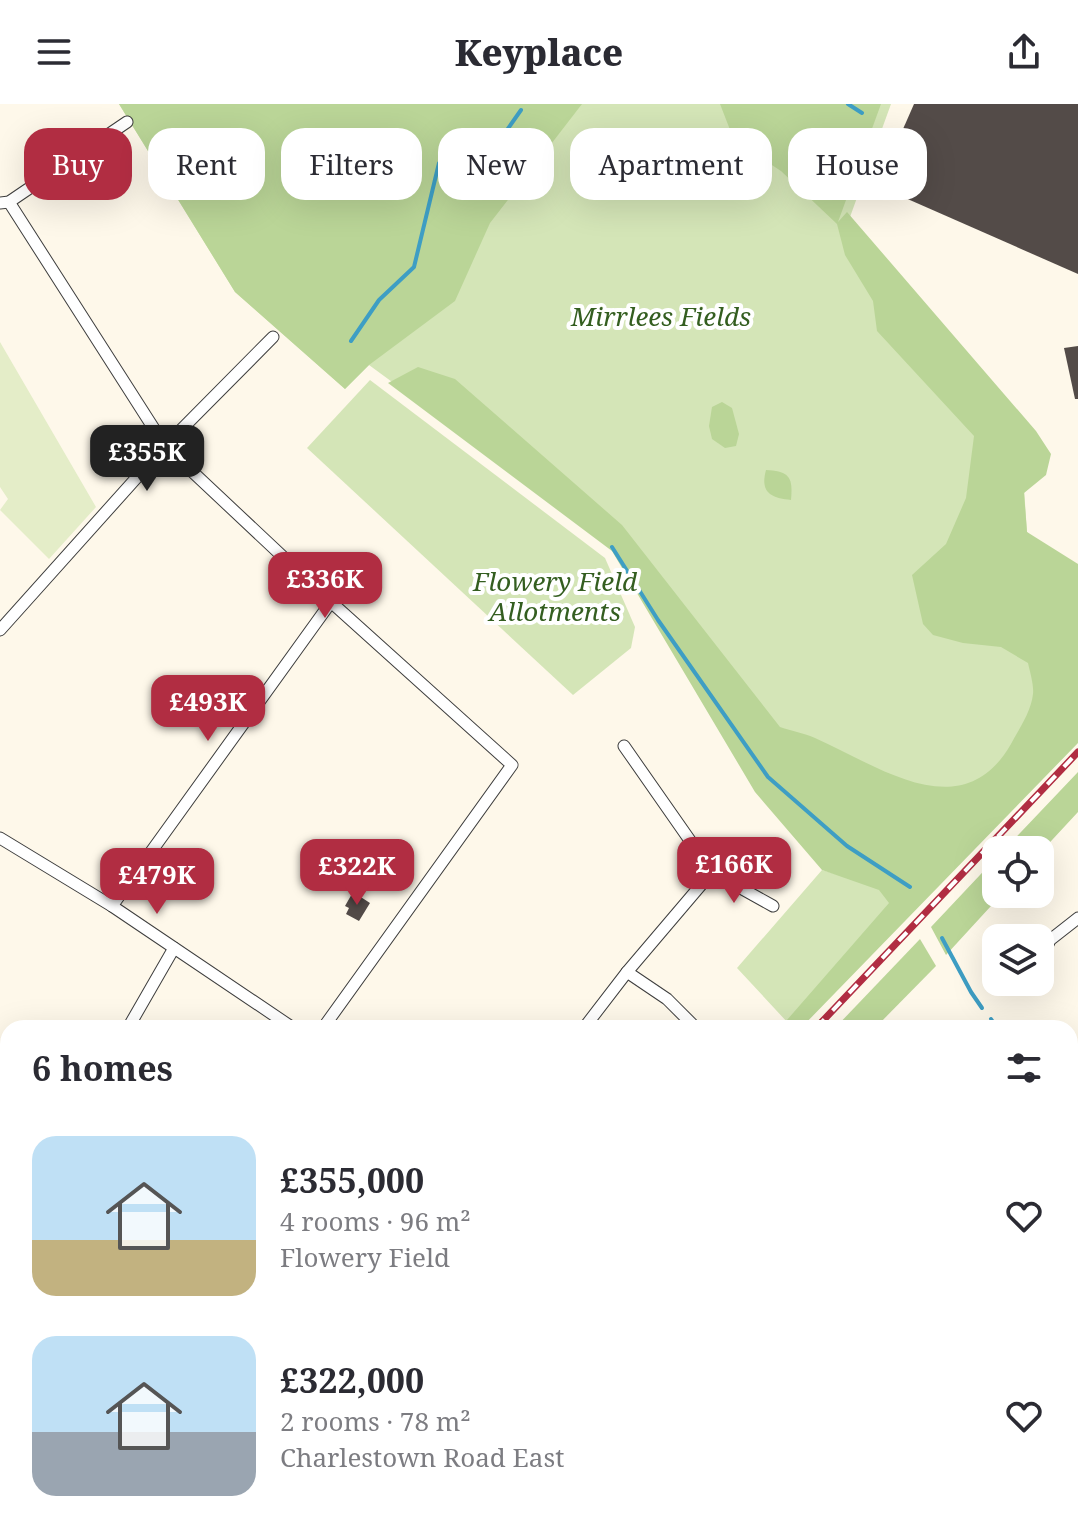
<!DOCTYPE html>
<meta charset="utf-8">
<style>
:root{--surface:#fff;--page:#f2f2f3;--text:#2b2b33;--muted:#7c7c81;--accent:#b12d42}
body{margin:0;font-family:"Noto Serif",serif;background:var(--page);color:var(--text);height:100vh;display:flex;flex-direction:column;font-size:30px;white-space:nowrap}
*{box-sizing:border-box;margin:0}
p{font-size:26px;color:var(--muted)}
.icon{flex:none;width:44px;height:44px;fill:none;stroke:currentColor;stroke-width:2;stroke-linecap:round;stroke-linejoin:round}
.map{position:relative;flex:1;overflow:hidden}
.side{position:absolute;left:0px;top:916px;width:1078px;height:512px;display:flex;flex-direction:column;background:var(--surface);border-radius:24px 24px 0 0;box-shadow:0 8px 32px #0002}
.side>*{flex:none}
.guide{position:absolute;left:24px;top:24px;width:1030px;height:72px;display:flex;gap:16px}
.buttons{position:absolute;left:982px;top:732px;display:grid;gap:16px}
.buttons a{display:grid;place-items:center;width:72px;height:72px;border-radius:16px;background:var(--surface);box-shadow:0 8px 32px #0002;font-size:40px}
.price{position:absolute;translate:-50% -68px;padding:0 18px;border-radius:16px;background:var(--accent);color:#fff;font-size:26px;line-height:52px;filter:drop-shadow(0 2px 4px #0008)}
.price::after{content:'';position:absolute;left:50%;top:48px;width:24px;height:18px;margin-left:-12px;background:inherit;clip-path:polygon(0 0,100% 0,50% 100%)}
.price.active{background:#222;color:#fff}
ul{padding:0;list-style:none}
li{display:flex;align-items:center;gap:24px;height:200px;padding:0 32px}
li span{display:grid;place-items:center;flex:none;width:224px;height:160px;border-radius:24px;color:#555}
li>.icon{margin-inline-start:auto}
span .icon{width:96px;height:96px;fill:#fffc;stroke-width:1}
li b{font-size:34px}
h2{display:flex;justify-content:space-between;align-items:center;height:96px;padding:0 32px;font-size:34px}
.pill{padding:0 28px;border-radius:24px;background:var(--surface);box-shadow:0 8px 32px #0002;font-size:28px;line-height:72px}
.pill.active{background:var(--accent);color:#fff}
header{display:flex;justify-content:space-between;align-items:center;height:104px;padding:0 32px;background:var(--surface);font-size:36px;font-weight:800}
.map>svg:first-child{display:block}
.green{fill:#d4e5b7}
.forest{fill:#bad597}
.pitch{fill:#e4edc8}
.water{fill:#b2e1f2;stroke:#3e9ec4;stroke-width:2}
.lines{fill:none;stroke-linecap:round;stroke-linejoin:round}
.stream{stroke:#3e9ec4;stroke-width:4}
.building{fill:#534b48}
.minor-casing{stroke:#3e3e3e;stroke-width:13}
.minor{stroke:#fff;stroke-width:11}
.rail-casing{stroke:#b12d42;stroke-width:7}
.rail{stroke:#fff;stroke-width:4;stroke-dasharray:12;stroke-linecap:butt}
.labels{text-anchor:middle;dominant-baseline:central;stroke-width:8;stroke-linejoin:round;paint-order:stroke}
.park-label{font-size:26px;font-style:italic;fill:#345e20;stroke:#fff}
</style>
<header><svg class="icon" aria-label="menu" viewBox="0 0 24 24"><path d="M4 6h16M4 12h16M4 18h16"/></svg>Keyplace<svg class="icon" aria-label="share" viewBox="0 0 24 24"><path d="M12 15V3M7 8l5-5 5 5M5 13v7h14v-7"/></svg></header>
<div class="map">
<svg width="1078" height="1428" viewBox="0 0 1078 1428">
<rect width="100%" height="100%" fill="#fef8ea"/>
<g class="green">
<polygon points="119,0 891,0 850,113 1019,311 1027,428 1078,474 1078,630 788,919 737,864 822,766 852,775 614,441 369,261 345,285 235,188"/>
<polygon points="370,276 605,454 635,523 631,544 573,591 307,344"/>
<polygon points="0,1007 8,1011 8,1420 42,1420 38,1428 13,1428 0,1424"/>
</g>
<g class="forest">
<polygon points="119,0 582,0 490,119 455,197 369,261 345,285 235,188"/>
<path d="M720,0h161l-43,118 9,-10 189,219 15,23 -5,21 -22,18 3,39 51,32v179l-277,285h-21l109,-125 -10,-13 -57,-20 -67,-78 -143,-241 -224,-168 30,-16 37,12 167,146 158,202c12,4 24,6 35,11 64,28 147,91 196,6 8,-15 20,-32 22,-50 1,-9 -3,-22 -5,-31l-27,-16 -38,-4 -30,-8 -10,-11 -11,-49 34,-31 20,-46 8,-62 -97,-105 -4,-30 -28,-46 -8,-31 -56,-53 -47,-31z"/>
<polygon points="722,298 732,304 739,330 736,342 725,344 712,335 709,322 712,303"/>
<path d="M766,366c24,1 27,8 25,30 -21,-2 -31,-8 -25,-30z"/>
<polygon points="1078,668 1078,708 1040,749 1040,746 1004,746"/>
<polygon points="996,754 996,790 1002,790 946,851 931,823"/>
<polygon points="920,835 936,862 875,924 835,924"/>
</g>
<g class="pitch">
<polygon points="0,238 96,403 49,455 0,406 8,395 0,383"/>
<polygon points="42,1420 307,1420 299,1428 38,1428"/>
</g>
<polygon class="water" points="515,1420 611,1420 605,1428 509,1428"/>
<g class="lines">
<g class="stream">
<polyline points="848,0 862,9"/>
<polyline points="351,237 379,196 414,163 439,59 472,58 495,43 521,6"/>
<polyline points="612,443 658,516 768,673 847,742 910,783"/>
<polyline points="942,834 971,888 982,904"/>
<polyline points="991,915 997,924"/>
<polyline points="0,1423 20,1428"/>
<polyline points="34,1428 37,1420"/>
</g>
</g>
<g class="building">
<polygon points="914,0 1078,0 1078,170 878,82"/>
<polygon points="1078,242 1078,295 1075,295 1064,244"/>
<polygon points="353,788 370,799 359,817 346,810 349,804 345,802"/>
</g>
<g class="lines">
<defs>
<g id="minor">
<polyline points="9,98 165,342 331,498 512,661 323,924"/>
<polyline points="0,99 9,98 127,18"/>
<polyline points="0,526 165,342 273,233"/>
<polyline points="0,734 112,802 293,924"/>
<polyline points="712,768 773,802"/>
<polyline points="112,802 331,498"/>
<polyline points="1040,856 1050,836 1078,814"/>
<polyline points="627,868 667,895 696,924"/>
<polyline points="128,924 174,844"/>
<polyline points="584,924 627,868 712,768 624,642"/>
<polyline points="1070,1014 1078,1009"/>
<polyline points="1070,1297 1078,1304"/>
<polyline points="855,1428 856,1420"/>
<polyline points="948,1428 951,1420"/>
</g>
</defs>
<use href="#minor" class="minor-casing"/>
<use href="#minor" class="minor"/>
<defs>
<g id="rail">
<polyline points="816,924 1078,648"/>
<polyline points="335,1428 343,1420"/>
</g>
</defs>
<use href="#rail" class="rail-casing"/>
<use href="#rail" class="rail"/>
</g>
<g class="labels">
<g class="park-label">
<text x="661" y="212">Mirrlees Fields</text>
<text x="555" y="477">Flowery Field<tspan x="555" dy="30">Allotments</tspan></text>
</g>
</g>
</svg>
<div class="buttons">
<a><svg class="icon" aria-label="locate" viewBox="0 0 24 24"><circle cx="12" cy="12" r="6"/><path d="M12 2v4M12 18v4M2 12h4M18 12h4"/></svg></a>
<a><svg class="icon" aria-label="layers" viewBox="0 0 24 24"><path d="M12 4l9 5-9 5-9-5zM3 14l9 5 9-5"/></svg></a>
</div>
<b class="price active" style="left:147px;top:389px">£355K</b>
<b class="price" style="left:325px;top:516px">£336K</b>
<b class="price" style="left:208px;top:639px">£493K</b>
<b class="price" style="left:734px;top:801px">£166K</b>
<b class="price" style="left:357px;top:803px">£322K</b>
<b class="price" style="left:157px;top:812px">£479K</b>
<div class="guide">
<a class="pill active">Buy</a>
<a class="pill">Rent</a>
<a class="pill">Filters</a>
<a class="pill">New</a>
<a class="pill">Apartment</a>
<a class="pill">House</a>
</div>
<section class="side">
<h2>6 homes<svg class="icon" aria-label="filters" viewBox="0 0 24 24"><path d="M4 7h16M4 17h16"/><circle cx="9" cy="7" r="2"/><circle cx="15" cy="17" r="2"/></svg></h2>
<ul>
<li><span style="background:linear-gradient(#bfe0f5 65%,#c2b280 0)"><svg class="icon" aria-label="home" viewBox="0 0 24 24"><path d="M3 11l9-7 9 7M6 9v11h12V9"/></svg></span><div><b>£355,000</b><p>4 rooms · 96 m²</p><p>Flowery Field</p></div><svg class="icon" aria-label="heart" viewBox="0 0 24 24"><path d="M12 20l-8-8c-3-5 5-10 8-4 3-6 11-1 8 4z"/></svg></li>
<li><span style="background:linear-gradient(#bfe0f5 60%,#9aa5b1 0)"><svg class="icon" aria-label="home" viewBox="0 0 24 24"><path d="M3 11l9-7 9 7M6 9v11h12V9"/></svg></span><div><b>£322,000</b><p>2 rooms · 78 m²</p><p>Charlestown Road East</p></div><svg class="icon" aria-label="heart" viewBox="0 0 24 24"><path d="M12 20l-8-8c-3-5 5-10 8-4 3-6 11-1 8 4z"/></svg></li>
</ul>
</section>
</div>
